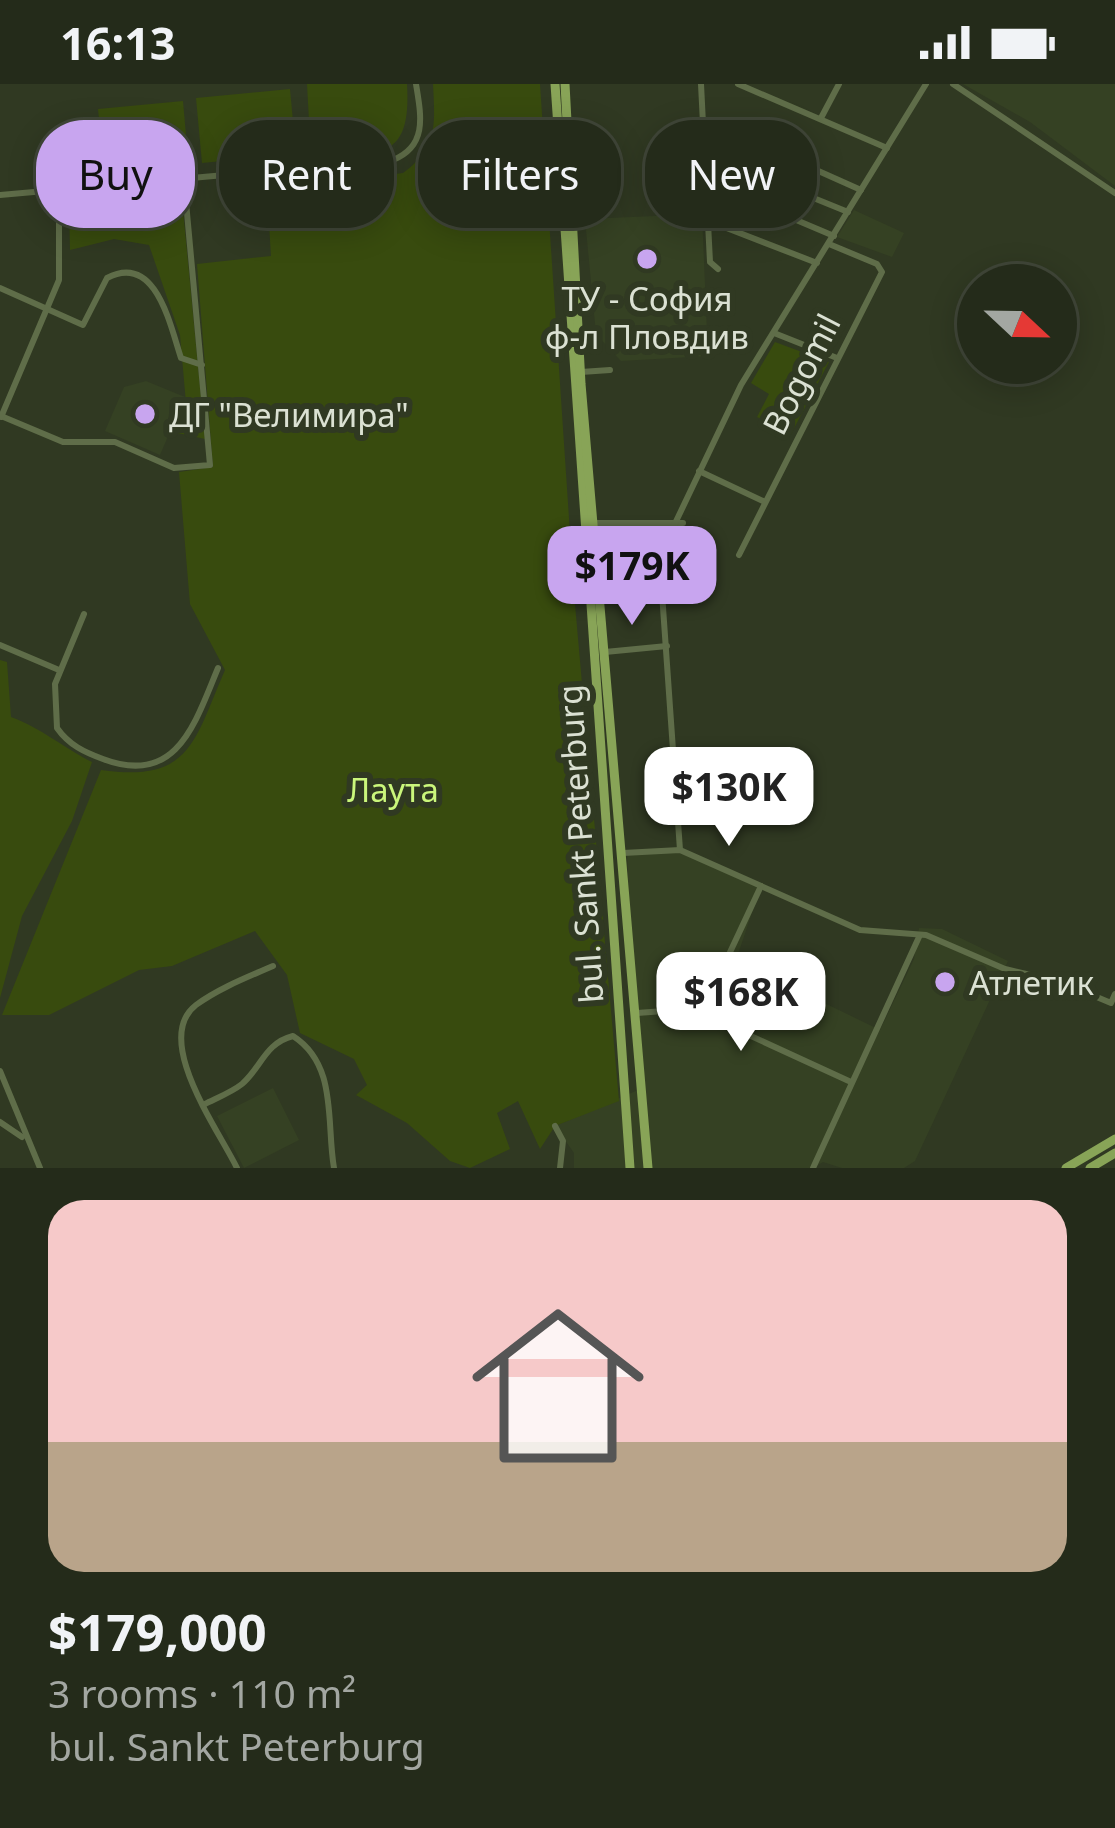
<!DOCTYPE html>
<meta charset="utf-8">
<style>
:root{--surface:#242b1a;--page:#303727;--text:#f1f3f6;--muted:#a3a7a2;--line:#414739;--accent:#c8a5ef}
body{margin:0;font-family:"Noto Sans",sans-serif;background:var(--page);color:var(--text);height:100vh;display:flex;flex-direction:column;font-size:45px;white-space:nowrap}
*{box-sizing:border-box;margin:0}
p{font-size:39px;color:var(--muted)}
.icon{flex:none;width:66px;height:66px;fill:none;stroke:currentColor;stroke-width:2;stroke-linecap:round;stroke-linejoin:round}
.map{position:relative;height:1084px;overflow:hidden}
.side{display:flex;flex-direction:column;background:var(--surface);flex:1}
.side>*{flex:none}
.top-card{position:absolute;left:36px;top:36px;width:1044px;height:108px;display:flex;gap:24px}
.needle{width:78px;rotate:112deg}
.buttons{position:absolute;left:957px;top:180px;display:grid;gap:24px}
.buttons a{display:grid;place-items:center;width:120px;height:120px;border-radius:50%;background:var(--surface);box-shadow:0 6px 30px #0003,0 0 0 3px var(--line);font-size:60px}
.price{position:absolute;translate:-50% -102px;padding:0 27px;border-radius:24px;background:#fff;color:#222;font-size:39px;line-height:78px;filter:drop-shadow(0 3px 6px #0008)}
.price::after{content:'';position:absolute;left:50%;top:72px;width:36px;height:27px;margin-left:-18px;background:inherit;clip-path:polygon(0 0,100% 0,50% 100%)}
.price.selected{background:var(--accent);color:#111}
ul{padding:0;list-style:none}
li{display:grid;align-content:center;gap:24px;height:636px;padding:0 48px}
li span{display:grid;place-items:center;height:372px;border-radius:36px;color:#555}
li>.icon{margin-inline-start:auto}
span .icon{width:216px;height:216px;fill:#fffc;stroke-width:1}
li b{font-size:51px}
.pill{padding:0 42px;border-radius:48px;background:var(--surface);box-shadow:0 6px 30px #0003,0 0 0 3px var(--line);font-size:42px;line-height:108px}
.pill.selected{background:var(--accent);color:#111}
.status{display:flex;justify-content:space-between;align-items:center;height:84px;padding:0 60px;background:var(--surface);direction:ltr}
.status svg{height:33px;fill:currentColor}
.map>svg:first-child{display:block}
.built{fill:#354123}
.green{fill:#384b0e}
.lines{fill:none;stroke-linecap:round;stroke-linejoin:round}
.minor{stroke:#5f6d49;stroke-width:6}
.major{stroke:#88a457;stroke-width:9}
.poi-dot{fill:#c8a5ef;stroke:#303922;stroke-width:4.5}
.labels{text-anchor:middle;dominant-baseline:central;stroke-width:12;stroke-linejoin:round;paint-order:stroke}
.poi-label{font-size:33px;fill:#dbe1d3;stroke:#303922;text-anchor:start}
.street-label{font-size:33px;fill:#dbe1d3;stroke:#303922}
.park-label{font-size:33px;fill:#caf67b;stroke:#303922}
</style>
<div class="status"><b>16:13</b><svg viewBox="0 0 49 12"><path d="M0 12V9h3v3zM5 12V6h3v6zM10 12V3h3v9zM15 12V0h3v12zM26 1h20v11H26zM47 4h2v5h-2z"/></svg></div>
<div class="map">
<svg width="1115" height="1084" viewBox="0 0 1115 1084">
<rect width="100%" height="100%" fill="#303922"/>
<g class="built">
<polygon points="963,0 1115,0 1115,102 1030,38"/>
<polygon points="854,126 904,149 892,173 837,153"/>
<polygon points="702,130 708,272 621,277 596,250 585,135"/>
<polygon points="146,297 185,313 160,371 105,347 124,303"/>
<polygon points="680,766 761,802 736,876 880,946 914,875 919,844 942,845 1008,877 915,1077 904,1084 842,1084 823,1078 813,1084 574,1084 574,1069 555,1042 645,1003 632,901 627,768"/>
<polygon points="273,1004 299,1056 244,1084 217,1032"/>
</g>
<g class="green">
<path d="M307,0h100c5,80 -30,69 -96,74z"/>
<path d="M433,0h107l34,509 45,508 -64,25 -15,23 -22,-48 -21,12 13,36 -40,19 -20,-7 -43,-38 -51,-28 11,-10 -13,-26 -54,-26 -13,-58 -32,-44 -83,35 -33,4 -90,45h-47l99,-245c90,13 93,-29 124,-100l-35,-66 -11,-132 34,-5 -16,-203 74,-8 -4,-65 136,-18c35,-26 32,-48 30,-89z"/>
<polygon points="290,5 296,70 202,79 196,14"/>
<polygon points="183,17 188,74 104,83 98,25"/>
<polygon points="179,112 182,116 205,355 173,348 186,319 180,251 149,161 114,155 70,166 69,120"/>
<polygon points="775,258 829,278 791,350 757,333 769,310 751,299"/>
<path d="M0,576l7,2 4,55c32,12 51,30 81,45l-20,59 -50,95 -22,82z"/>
</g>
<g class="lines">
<g class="minor">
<polyline points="701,0 710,178 718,185"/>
<polyline points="738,0 887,64"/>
<polyline points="953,0 1115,109"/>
<polyline points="821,34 839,0"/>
<polyline points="796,77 861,106"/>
<polyline points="784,102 848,128"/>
<path d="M0,111l393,-35c35,-14 28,-45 23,-76"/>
<polyline points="763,122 834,152"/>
<polyline points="706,136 817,179"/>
<path d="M0,204l83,37 24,-47c49,-26 63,47 74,80l21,7"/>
<polyline points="774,249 837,274"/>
<polyline points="581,288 610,286"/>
<polyline points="1,332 63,358 115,358 174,384 210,381 184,96"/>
<polyline points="1,333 59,196 59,108"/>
<polyline points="699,387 763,417"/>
<polyline points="593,439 683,439"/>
<polyline points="739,471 882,188 877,180 829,160"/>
<path d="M84,530l-29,70 2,44c12,17 27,24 46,31 74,28 92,-36 115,-91"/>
<polyline points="0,561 59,586"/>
<polyline points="605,568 667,562"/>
<polyline points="680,766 662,509 670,450 741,301 926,0"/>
<polyline points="623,769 680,766 860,846 926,851 1005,885 1061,898 1111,919 1115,910"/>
<polyline points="702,928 761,802"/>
<polyline points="637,929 692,925 851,998"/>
<polyline points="0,987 40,1084"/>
<path d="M205,1020c12,-6 27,-12 37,-20 19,-16 23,-41 51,-48 45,29 33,86 41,132"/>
<polyline points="0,1038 22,1053"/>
<polyline points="555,1042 563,1057 560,1084"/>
<path d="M237,1084c-19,-39 -85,-129 -41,-163 23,-17 52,-28 77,-39"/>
<polyline points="813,1084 919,853"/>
</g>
<g class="major">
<polyline points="555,0 630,1084"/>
<polyline points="565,0 581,300 648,1084"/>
<polyline points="1066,1084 1115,1055"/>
<polyline points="1090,1084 1115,1069"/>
</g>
</g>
<g class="poi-dot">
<circle cx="647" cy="175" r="12"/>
<circle cx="145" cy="330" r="12"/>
<circle cx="945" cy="898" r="12"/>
</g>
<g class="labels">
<g class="poi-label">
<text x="647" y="214" text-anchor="middle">ТУ - София<tspan x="647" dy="38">ф-л Пловдив</tspan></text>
<text x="169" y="330">ДГ "Велимира"</text>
<text x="969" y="898">Атлетик</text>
</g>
<g class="street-label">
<text transform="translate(801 290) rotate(-63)">Bogomil</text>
<text transform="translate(580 760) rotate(-94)">bul. Sankt Peterburg</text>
</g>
<g class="park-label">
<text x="393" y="705">Лаута</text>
</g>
</g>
</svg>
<div class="buttons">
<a><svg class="needle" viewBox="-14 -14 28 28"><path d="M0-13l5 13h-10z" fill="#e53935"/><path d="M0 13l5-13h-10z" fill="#a3a7a2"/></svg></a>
</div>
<b class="price selected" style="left:632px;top:544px">$179K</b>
<b class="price" style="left:729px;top:765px">$130K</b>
<b class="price" style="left:741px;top:970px">$168K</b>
<div class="top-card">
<a class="pill selected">Buy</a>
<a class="pill">Rent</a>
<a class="pill">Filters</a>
<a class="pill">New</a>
</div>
</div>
<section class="side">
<ul>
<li><span style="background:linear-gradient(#f6c9c9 65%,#b9a48a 0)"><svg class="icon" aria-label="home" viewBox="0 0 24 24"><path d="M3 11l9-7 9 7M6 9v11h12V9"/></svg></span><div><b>$179,000</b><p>3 rooms · 110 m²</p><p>bul. Sankt Peterburg</p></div></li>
</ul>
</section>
